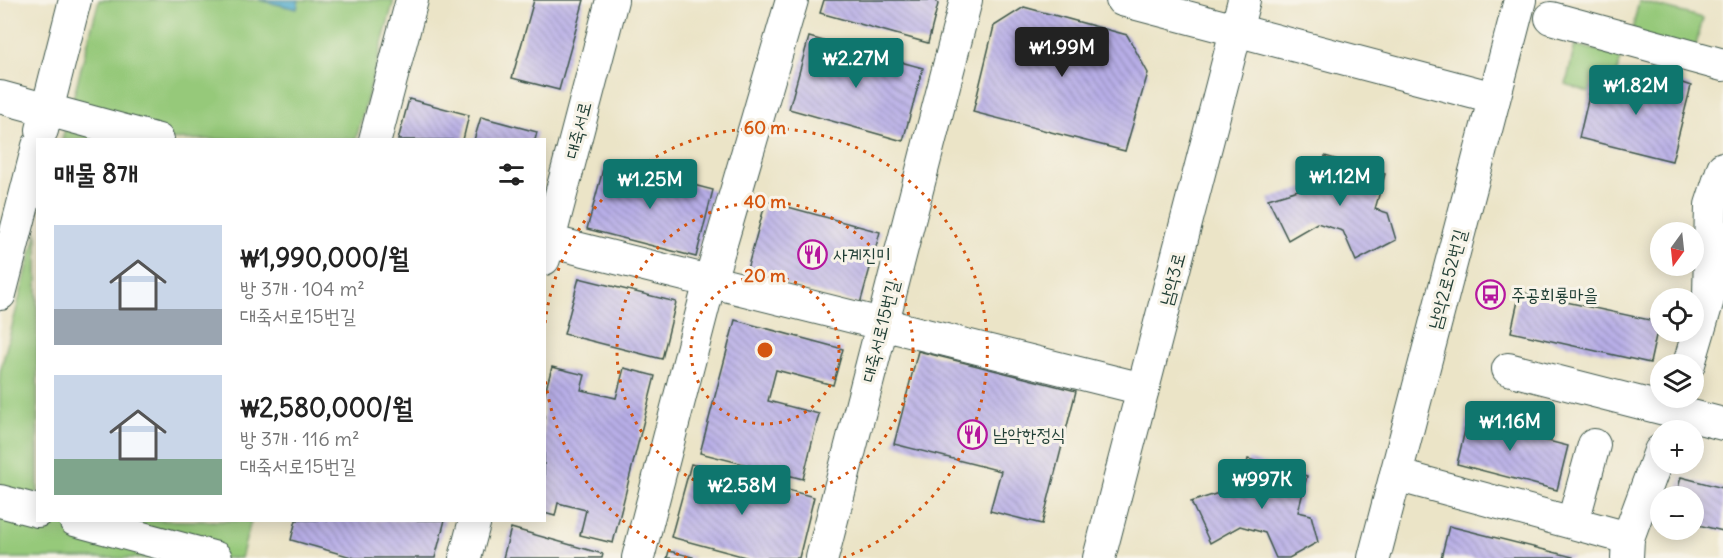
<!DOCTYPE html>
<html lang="ko">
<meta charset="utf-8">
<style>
:root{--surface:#fff;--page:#f2f2f2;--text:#222;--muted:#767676;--accent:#0f766e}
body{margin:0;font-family:Delius,"Poor Story",sans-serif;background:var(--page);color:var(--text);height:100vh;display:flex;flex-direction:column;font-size:22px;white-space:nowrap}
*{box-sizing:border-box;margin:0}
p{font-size:20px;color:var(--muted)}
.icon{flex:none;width:33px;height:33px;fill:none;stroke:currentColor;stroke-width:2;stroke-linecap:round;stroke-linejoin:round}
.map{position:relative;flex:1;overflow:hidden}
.details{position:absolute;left:36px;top:138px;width:510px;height:384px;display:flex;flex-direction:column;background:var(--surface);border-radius:0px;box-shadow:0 3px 15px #0003}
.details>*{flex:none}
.needle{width:39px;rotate:195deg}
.controls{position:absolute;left:1650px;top:222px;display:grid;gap:12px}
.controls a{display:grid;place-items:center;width:54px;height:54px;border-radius:50%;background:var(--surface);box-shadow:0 3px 15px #0003;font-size:30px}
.price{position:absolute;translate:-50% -51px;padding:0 14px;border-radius:6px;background:var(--accent);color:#fff;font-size:20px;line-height:39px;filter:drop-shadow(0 2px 3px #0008)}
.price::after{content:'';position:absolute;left:50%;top:36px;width:18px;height:14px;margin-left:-9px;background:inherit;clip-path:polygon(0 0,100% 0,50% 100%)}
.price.current{background:#222;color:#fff}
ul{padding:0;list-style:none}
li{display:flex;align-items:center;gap:18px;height:150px;padding:0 18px}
li span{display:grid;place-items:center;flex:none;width:168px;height:120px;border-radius:0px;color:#555}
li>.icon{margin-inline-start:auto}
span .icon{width:72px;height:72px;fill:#fffc;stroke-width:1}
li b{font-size:26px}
h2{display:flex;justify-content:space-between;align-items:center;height:72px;padding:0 18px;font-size:26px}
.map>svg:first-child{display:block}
.green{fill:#96c97a;stroke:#5a8357;stroke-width:1.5}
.water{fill:url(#water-ripples);stroke:#36727f;stroke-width:1.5}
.building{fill:url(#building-back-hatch)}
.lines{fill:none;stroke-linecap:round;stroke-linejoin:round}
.minor-casing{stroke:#3e564a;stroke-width:34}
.minor{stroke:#fff;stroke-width:32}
.ring{fill:none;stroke:#d45610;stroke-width:3;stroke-dasharray:3 6}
.labels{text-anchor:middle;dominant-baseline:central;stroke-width:6;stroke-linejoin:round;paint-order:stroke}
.street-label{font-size:18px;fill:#1f3d34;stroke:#f7f3e8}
.poi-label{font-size:18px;fill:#1f3d34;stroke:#f7f3e8;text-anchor:start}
.centre{fill:#d45610;stroke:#f7f3e8;stroke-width:3}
.ring-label{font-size:18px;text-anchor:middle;font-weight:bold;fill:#d45610;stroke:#f7f3e8;stroke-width:6;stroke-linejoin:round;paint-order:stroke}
</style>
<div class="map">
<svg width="1723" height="558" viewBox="0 0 1723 558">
<defs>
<pattern id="water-ripples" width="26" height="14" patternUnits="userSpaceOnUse" patternTransform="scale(1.5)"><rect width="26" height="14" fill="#4ca8ca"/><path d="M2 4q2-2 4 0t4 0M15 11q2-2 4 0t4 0" fill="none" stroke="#3f8aa5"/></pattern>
<pattern id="building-back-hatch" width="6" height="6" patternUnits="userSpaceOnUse" patternTransform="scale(1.5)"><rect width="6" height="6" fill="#b8aee7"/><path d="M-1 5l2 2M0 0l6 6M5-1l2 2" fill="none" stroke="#958fbc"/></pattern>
</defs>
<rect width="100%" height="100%" fill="#f7f3e8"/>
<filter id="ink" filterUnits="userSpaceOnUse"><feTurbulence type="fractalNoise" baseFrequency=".0167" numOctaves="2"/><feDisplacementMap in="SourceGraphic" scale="12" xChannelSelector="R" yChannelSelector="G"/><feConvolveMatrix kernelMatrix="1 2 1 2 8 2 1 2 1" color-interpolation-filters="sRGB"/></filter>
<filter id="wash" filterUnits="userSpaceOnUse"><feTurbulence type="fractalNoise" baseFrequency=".008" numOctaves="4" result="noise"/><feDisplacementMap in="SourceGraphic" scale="24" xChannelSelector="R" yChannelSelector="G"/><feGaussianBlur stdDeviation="1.35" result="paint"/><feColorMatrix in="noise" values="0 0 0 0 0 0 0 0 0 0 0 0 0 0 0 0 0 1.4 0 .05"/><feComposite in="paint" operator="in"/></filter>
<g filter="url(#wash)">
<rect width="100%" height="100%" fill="#ebe4c7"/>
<g class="green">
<polygon points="99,0 394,0 356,139 62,140"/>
<polygon points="1639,1 1703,18 1693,57 1630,39"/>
<polygon points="1575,45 1622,56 1614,81 1595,75 1590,93 1566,84"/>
<polygon points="37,231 38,520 251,521 241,558 0,558 0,372"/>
</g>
<polygon class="water" points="259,0 299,0 297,9"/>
<g id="blocks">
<g class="building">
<polygon points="534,0 584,0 559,90 512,78"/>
<polygon points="824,0 936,0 938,4 928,43 820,13"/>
<polygon points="1024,7 1127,35 1148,73 1125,151 973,112 994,26"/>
<polygon points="809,37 923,68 903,141 789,109"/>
<polygon points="1653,73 1691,86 1672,161 1579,138 1594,75 1648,91"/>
<polygon points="409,99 469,115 463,140 398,140"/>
<polygon points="481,117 537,132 535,140 474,140"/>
<polygon points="1325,156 1385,174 1375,209 1388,213 1396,240 1356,261 1343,231 1317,223 1288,240 1268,199 1308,187 1318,189"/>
<polygon points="605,162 713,190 696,257 587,229"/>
<polygon points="766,201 880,232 860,304 746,273"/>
<polygon points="579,278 676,302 662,359 564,334"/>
<polygon points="1520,292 1659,322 1650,363 1511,332"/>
<polygon points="735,320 843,349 833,385 776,370 768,401 819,414 803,479 700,453"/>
<polygon points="918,351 1076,391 1042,524 990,511 1001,471 894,444"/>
<polygon points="552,367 585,375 581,390 616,398 624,368 655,376 613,543 580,535 586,510 558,503 555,516 544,513 544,396"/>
<polygon points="1470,409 1500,415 1497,428 1568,446 1557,490 1457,464"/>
<polygon points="1248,459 1307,476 1298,512 1311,515 1318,542 1289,558 1276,558 1265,533 1240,526 1210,543 1191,502 1231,489 1240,491"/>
<polygon points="691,464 814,497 799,558 749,558 671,537"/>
<polygon points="1681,477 1723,488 1723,531 1694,524 1694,496 1676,496"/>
<polygon points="296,520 445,520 435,558 355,558 291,540"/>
<polygon points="1449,526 1573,557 1573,558 1441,558"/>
<polygon points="511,528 603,554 602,558 503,558"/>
<polygon points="669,551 693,557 693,558 667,558"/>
</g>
</g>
</g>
<g filter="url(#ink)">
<use href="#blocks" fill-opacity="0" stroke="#3e564a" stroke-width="1.5"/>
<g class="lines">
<defs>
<g id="minor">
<polyline points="1122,0 1494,98"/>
<polyline points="1551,18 1723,65"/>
<polyline points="0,97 158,140"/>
<polyline points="42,130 75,0"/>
<polyline points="375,140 412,0"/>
<polyline points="544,240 1143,389"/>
<polyline points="544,259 612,0"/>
<polyline points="0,294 38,146"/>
<polyline points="1689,364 1709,296 1711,205 1723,168"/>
<polyline points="1508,369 1723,424"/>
<polyline points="1396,475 1628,538"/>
<polyline points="0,501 38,511"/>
<polyline points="75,520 216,558"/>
<polyline points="1573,522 1594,445"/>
<polyline points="465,558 475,520"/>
<polyline points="638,558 710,281 792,0"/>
<polyline points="822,558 966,0"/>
<polyline points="1099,558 1244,0"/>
<polyline points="1374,558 1520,0"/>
<polyline points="1627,558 1628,538 1660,451"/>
</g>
</defs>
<use href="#minor" class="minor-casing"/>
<use href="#minor" class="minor"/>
</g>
</g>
<g class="ring">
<circle cx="765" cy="350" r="74"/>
<circle cx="765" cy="350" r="148"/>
<path d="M687 558A222 222 0 0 1 545 377M545 323A222 222 0 1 1 843 558"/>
</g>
<defs>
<symbol id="restaurant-ring" viewBox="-11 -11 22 22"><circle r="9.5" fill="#f7f3e8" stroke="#b5179e" stroke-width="1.5"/><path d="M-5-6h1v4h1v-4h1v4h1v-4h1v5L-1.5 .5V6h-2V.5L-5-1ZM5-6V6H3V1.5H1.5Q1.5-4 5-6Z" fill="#b5179e"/></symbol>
<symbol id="bus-ring" viewBox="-11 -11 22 22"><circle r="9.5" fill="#f7f3e8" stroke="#b5179e" stroke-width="1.5"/><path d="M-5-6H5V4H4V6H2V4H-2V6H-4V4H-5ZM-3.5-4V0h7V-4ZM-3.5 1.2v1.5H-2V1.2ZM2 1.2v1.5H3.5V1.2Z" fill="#b5179e"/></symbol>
</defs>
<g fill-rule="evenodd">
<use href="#restaurant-ring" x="796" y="238" width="33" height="33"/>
<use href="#bus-ring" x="1474" y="278" width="33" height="33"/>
<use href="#restaurant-ring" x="956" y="418" width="33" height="33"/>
</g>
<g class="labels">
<g class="street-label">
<text transform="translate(578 130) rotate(-76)">대죽서로</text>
<text transform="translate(1172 279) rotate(-75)">남악3로</text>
<text transform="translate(1447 279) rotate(-75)">남악2로52번길</text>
<text transform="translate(880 331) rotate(-76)">대죽서로15번길</text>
</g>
<g class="poi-label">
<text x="833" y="254">사계진미</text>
<text x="1511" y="294">주공회룡마을</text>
<text x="993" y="434">남악한정식</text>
</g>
</g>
<circle cx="765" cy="350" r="9" class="centre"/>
<g class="ring-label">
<text x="765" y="134">60 m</text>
<text x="765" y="208">40 m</text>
<text x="765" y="282">20 m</text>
</g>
</svg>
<div class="controls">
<a><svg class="needle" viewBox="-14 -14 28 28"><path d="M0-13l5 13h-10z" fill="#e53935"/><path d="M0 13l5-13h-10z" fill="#767676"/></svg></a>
<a><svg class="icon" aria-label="locate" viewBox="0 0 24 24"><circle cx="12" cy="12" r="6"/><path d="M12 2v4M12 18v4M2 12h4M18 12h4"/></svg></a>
<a><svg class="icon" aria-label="layers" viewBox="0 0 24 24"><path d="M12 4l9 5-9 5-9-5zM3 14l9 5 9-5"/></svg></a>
<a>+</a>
<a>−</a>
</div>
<b class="price current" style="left:1062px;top:78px">₩1.99M</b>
<b class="price" style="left:856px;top:89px">₩2.27M</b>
<b class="price" style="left:1636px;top:116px">₩1.82M</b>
<b class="price" style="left:1340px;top:207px">₩1.12M</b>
<b class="price" style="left:650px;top:210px">₩1.25M</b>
<b class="price" style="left:1510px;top:452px">₩1.16M</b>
<b class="price" style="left:1262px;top:510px">₩997K</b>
<b class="price" style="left:742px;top:516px">₩2.58M</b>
<section class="details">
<h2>매물 8개<svg class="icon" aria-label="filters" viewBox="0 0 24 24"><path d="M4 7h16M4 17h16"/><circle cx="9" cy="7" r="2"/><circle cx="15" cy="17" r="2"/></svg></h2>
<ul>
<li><span style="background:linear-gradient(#c9d6e8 70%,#9aa5b1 0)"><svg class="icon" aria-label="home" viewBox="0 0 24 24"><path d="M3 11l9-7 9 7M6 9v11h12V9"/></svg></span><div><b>₩1,990,000/월</b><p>방 3개 · 104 m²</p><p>대죽서로15번길</p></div></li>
<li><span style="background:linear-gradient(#c9d6e8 70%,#7fa58c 0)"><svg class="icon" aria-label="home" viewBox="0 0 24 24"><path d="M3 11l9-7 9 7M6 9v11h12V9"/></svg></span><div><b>₩2,580,000/월</b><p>방 3개 · 116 m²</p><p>대죽서로15번길</p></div></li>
</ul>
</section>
</div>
